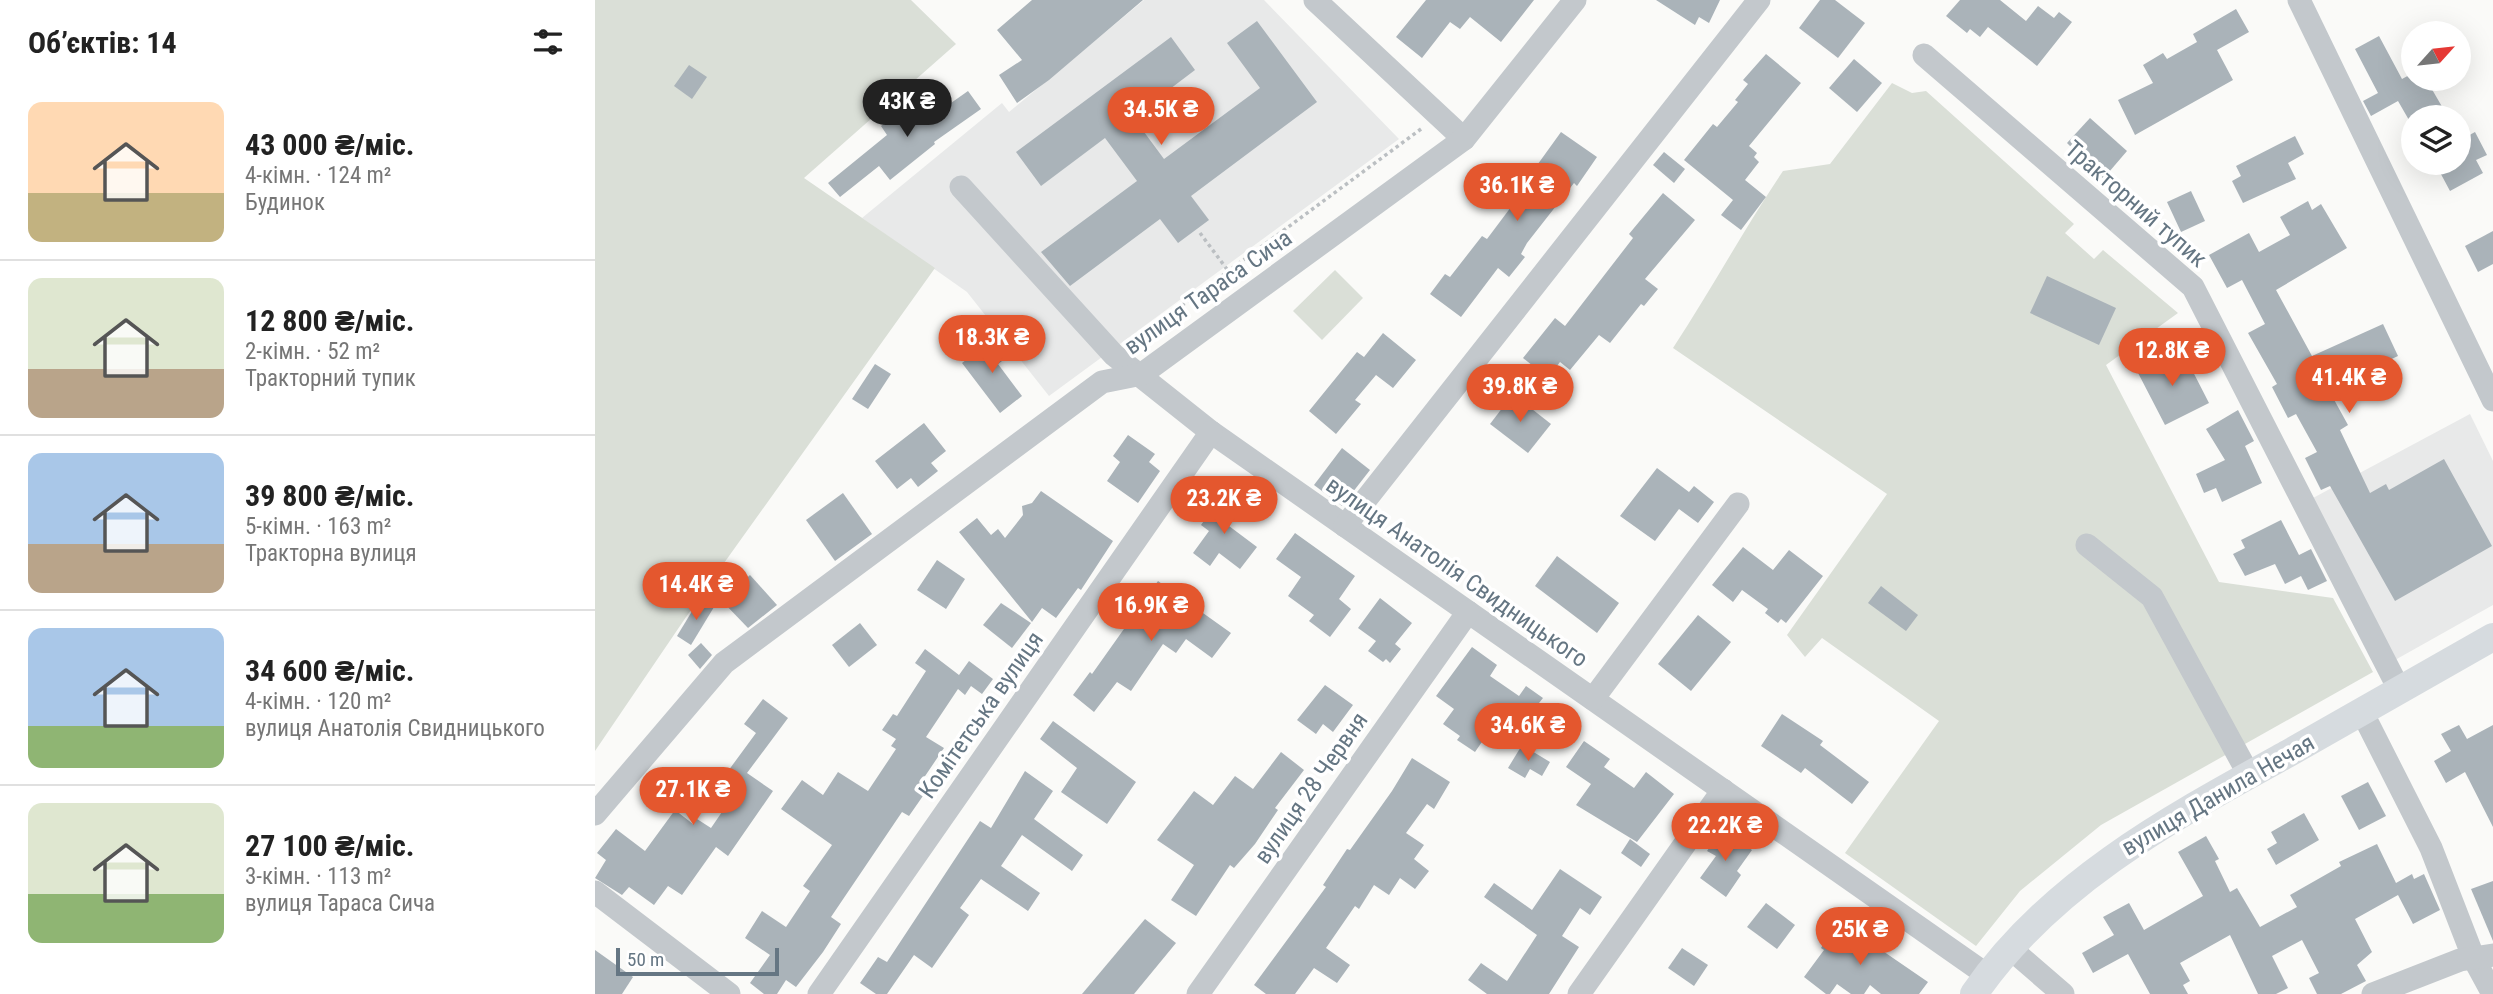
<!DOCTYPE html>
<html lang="uk">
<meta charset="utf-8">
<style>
:root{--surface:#fff;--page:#f2f2f2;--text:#222;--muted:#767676;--line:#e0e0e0;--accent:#e4572e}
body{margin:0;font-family:"Roboto Condensed",sans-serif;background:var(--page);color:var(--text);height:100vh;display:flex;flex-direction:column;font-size:26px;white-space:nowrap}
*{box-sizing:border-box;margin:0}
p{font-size:23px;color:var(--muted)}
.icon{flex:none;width:38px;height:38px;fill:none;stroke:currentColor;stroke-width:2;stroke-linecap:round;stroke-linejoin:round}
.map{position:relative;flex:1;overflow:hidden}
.sheet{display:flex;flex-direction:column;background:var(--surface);width:595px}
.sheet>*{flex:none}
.needle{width:46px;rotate:63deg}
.buttons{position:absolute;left:1806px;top:21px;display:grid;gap:14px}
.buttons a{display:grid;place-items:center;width:70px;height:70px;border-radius:50%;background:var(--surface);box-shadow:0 7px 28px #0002;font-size:35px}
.scale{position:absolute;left:21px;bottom:18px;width:163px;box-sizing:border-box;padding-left:7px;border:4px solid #657683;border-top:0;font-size:19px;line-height:24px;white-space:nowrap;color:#657683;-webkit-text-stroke:5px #fff;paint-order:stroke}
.price{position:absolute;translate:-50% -60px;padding:0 16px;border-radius:24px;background:var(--accent);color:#fff;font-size:23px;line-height:46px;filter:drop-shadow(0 2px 4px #0008)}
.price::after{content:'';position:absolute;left:50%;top:42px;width:21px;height:16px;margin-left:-10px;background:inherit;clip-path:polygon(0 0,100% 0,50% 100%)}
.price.current{background:#222;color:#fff}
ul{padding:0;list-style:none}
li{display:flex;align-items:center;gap:21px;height:175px;padding:0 28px}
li+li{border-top:2px solid var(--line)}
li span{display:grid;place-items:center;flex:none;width:196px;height:140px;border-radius:14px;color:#555}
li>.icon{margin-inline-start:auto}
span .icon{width:84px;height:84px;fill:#fffc;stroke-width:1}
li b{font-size:30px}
h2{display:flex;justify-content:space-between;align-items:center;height:84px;padding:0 28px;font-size:30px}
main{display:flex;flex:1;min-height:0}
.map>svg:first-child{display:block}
.built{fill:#e8e9e9}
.green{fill:#dadfd7}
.building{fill:#aab3b9}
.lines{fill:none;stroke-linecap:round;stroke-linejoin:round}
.path{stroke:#bbbfc2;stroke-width:3.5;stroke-dasharray:3.5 3.5;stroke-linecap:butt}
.minor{stroke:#c3c8cc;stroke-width:23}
.major{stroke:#d6dbdf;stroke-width:28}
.labels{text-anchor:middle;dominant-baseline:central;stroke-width:7;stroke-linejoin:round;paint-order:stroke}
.street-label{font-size:24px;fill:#657683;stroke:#fff}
</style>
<main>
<section class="sheet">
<h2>Об’єктів: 14<svg class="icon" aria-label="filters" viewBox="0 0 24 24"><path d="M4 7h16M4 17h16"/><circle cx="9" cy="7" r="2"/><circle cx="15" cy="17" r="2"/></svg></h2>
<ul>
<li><span style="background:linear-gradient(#ffd9b3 65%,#c2b280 0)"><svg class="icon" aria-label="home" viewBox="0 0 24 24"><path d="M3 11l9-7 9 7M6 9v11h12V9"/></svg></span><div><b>43 000 ₴/міс.</b><p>4-кімн. · 124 m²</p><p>Будинок</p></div></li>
<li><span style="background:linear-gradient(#dfe7d0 65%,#b9a48a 0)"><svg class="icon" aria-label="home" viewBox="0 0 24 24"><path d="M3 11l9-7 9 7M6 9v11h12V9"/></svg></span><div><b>12 800 ₴/міс.</b><p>2-кімн. · 52 m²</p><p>Тракторний тупик</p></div></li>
<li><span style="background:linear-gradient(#a9c7e8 65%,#b9a48a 0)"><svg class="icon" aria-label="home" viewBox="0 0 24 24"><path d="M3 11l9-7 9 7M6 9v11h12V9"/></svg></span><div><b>39 800 ₴/міс.</b><p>5-кімн. · 163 m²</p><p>Тракторна вулиця</p></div></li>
<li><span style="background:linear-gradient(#a9c7e8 70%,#8fb573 0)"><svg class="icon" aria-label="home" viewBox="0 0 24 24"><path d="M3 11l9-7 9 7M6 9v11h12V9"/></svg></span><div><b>34 600 ₴/міс.</b><p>4-кімн. · 120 m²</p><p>вулиця Анатолія Свидницького</p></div></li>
<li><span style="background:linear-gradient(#dfe7d0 65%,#8fb573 0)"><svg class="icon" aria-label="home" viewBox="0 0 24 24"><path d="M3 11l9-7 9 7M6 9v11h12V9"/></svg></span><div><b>27 100 ₴/міс.</b><p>3-кімн. · 113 m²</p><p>вулиця Тараса Сича</p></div></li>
</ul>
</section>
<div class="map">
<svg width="1898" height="994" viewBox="0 0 1898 994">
<rect width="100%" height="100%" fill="#fafaf8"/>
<g class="built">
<polygon points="549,0 669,0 804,139 454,396 372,292 267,218 407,103 414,112"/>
<polygon points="1875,414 1898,461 1898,605 1800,660 1718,498"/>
</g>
<g class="green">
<polygon points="0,0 316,0 361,44 209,178 340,268 104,598 0,751"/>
<path d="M1297,83l20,10 14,-2 148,133 -9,9 29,26 9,-9 75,63 -72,52 113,217 114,16 40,74 -272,153 -81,66 -44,55 -131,-93 94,-132 -117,-83 -17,19 -18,-22 100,-141 -214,-146c38,-58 71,-119 110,-177l47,-7z"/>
<polygon points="740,270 768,298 727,340 698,311"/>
</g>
<g class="building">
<polygon points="437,0 548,0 454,80 422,103 404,75 427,60 402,30"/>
<polygon points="831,0 939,0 906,42 875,17 865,29 855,22 827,58 801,37"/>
<polygon points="1061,0 1125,0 1114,23 1104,17 1100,25"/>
<polygon points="1225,0 1240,0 1270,23 1243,58 1204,28"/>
<polygon points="1365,0 1405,0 1431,21 1443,6 1459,18 1464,12 1477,22 1442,66 1393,27 1385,37 1375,29 1372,33 1351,16"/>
<polygon points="1641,9 1654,32 1622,50 1638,80 1540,135 1523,100 1558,83 1548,65 1568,53 1572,59 1602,42 1598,34"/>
<polygon points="662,21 722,102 596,196 614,220 583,243 565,219 475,286 446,252 542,181 510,138 446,186 421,152 576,37 600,70 538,117 569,159 665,88 632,43"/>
<polygon points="1784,36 1807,79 1818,73 1818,79 1831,79 1853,117 1818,117 1818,127 1803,101 1776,116 1768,101 1783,93 1760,49"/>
<polygon points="1171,54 1206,83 1154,146 1162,153 1159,157 1164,162 1150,180 1171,197 1146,230 1126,215 1138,200 1089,160 1118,124 1122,127 1143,102 1140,100 1153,84 1148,80"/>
<polygon points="1259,59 1287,83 1262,112 1234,88"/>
<polygon points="94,65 112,77 97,99 79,86"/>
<polygon points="373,91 386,109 339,142 340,144 295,180 284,166 245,197 233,183 292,135 286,126 310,106 317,115 348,92 356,103"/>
<polygon points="1495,118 1532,151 1508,179 1472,143"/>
<polygon points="1864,128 1869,138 1880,132 1892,155 1881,160 1888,173 1855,191 1840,163 1864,163"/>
<polygon points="966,132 1002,157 982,186 979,183 932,243 926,254 930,257 914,277 903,268 866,317 835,294 850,274 855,277 887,236 892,239 916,207 910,202 918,192 915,189 929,171 935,175"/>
<polygon points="1700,136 1709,154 1693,163 1701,179 1648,203 1637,181 1646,176 1641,166"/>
<polygon points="1069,152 1090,169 1079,183 1058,165"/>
<polygon points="1596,191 1610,221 1586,232 1572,202"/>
<polygon points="1068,193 1100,220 1050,279 1063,289 1049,306 1046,304 1015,343 1004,335 975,370 965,362 953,378 928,358 960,318 970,326 1038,238 1034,234"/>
<polygon points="1713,201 1717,210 1726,204 1752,248 1681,290 1717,356 1788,324 1803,356 1765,374 1759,360 1726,376 1753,425 1745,430 1775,493 1791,484 1794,490 1849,459 1897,546 1800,601 1735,486 1726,490 1710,458 1722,452 1701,414 1693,418 1677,387 1682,384 1653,333 1670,324 1647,280 1632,288 1614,255 1654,233 1664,252 1695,235 1685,217"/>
<polygon points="1898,231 1898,264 1883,272 1870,246"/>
<polygon points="1452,276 1521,308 1504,345 1435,313"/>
<polygon points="788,333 821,360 798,388 781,375 760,400 766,404 741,434 714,411 762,352 769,357"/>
<polygon points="394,336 411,358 403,364 427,396 405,413 367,363 380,353 377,350"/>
<polygon points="1574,352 1583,369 1594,364 1614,403 1570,425 1541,369"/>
<polygon points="280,364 296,374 273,409 257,399"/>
<polygon points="918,394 956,424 933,453 895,424"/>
<polygon points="1643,410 1659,441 1650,446 1667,483 1627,502 1621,488 1609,493 1601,474 1630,460 1611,429"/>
<polygon points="329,423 351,451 336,463 343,471 323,487 316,478 302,489 280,461"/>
<polygon points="533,435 560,454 554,462 565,471 543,503 512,481 525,462 518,456"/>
<polygon points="747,448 775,470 747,506 719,485"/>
<polygon points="1062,468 1094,492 1099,486 1119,502 1103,523 1084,509 1060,541 1025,516"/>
<polygon points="446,491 518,541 486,590 483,588 461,618 447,608 437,622 364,532 382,518 396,535 403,529 410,538 428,515 427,506 437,503"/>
<polygon points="248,493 277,534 240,561 211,520"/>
<polygon points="628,495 647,509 634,526 662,547 645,569 624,553 615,566 598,553 614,531 606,525"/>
<polygon points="1686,520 1704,555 1716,549 1732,581 1713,590 1706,576 1690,584 1680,564 1650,576 1638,554 1650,548 1646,540"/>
<polygon points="700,533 760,576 744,599 756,609 735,637 714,621 719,615 693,596 706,577 681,559"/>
<polygon points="1148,547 1178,570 1194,550 1228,576 1191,623 1186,619 1183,623 1170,613 1173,609 1147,590 1138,602 1117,585"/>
<polygon points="962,556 1024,603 1002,633 940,586"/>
<polygon points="342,560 370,579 351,609 322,590"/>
<polygon points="155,575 182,605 153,628 127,601"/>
<polygon points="563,581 636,633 617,658 591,639 581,653 568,644 536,691 522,682 499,712 478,695 495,672 497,674"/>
<polygon points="1286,586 1323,615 1311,631 1273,603"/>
<polygon points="105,598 119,607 96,645 82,636"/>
<polygon points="785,598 817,623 800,644 806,649 795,663 791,659 788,662 773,651 781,641 763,628"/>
<polygon points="406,603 436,623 417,648 388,625"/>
<polygon points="1103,615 1136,642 1096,691 1063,664"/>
<polygon points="265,623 282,645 254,667 237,645"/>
<polygon points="106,643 117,655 105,669 93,655"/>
<polygon points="877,647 902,665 895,676 924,696 931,686 948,698 940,708 958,721 937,750 900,723 880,752 862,740 865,736 848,724 859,709 841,696"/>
<polygon points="330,649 364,675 374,661 398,679 387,694 376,686 370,695 363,689 331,737 349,748 322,788 330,793 314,816 307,812 236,917 246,924 228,952 201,987 191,980 182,994 169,994 155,983 175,955 150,938 167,911 191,927 215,891 208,886 237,845 186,809 207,780 228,795 243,772 273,791 301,749 296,746 301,739 287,730 298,714 302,716 331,671 320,663"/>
<polygon points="730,685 758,705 738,732 728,724 721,734 702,720"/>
<polygon points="168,699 193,718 152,773 178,791 133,856 121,847 87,895 73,886 59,905 34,887 27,895 0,878 11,860 2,853 21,829 50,851 80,810 98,824 102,819 116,828 140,793 125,782 161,733 149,724"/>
<polygon points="1187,714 1228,741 1225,745 1274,782 1257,804 1210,768 1206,773 1166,746"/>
<polygon points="458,721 541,782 512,824 466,792 482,768 445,739"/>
<polygon points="1864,725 1872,739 1898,725 1898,827 1870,772 1851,783 1839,761 1856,751 1846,734"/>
<polygon points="989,741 1015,759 1009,767 1039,788 1051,772 1079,794 1042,842 981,805 996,784 971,767"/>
<polygon points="927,745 955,762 947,776 935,769 930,778 913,768"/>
<polygon points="686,752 709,770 680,808 683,810 660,844 639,868 635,865 601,916 576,900 599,865 562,840 599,791 618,805 640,776 658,789"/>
<polygon points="817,758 855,782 839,809 832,804 811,833 829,845 819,859 834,871 820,889 805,878 794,895 779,885 764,909 760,906 731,948 755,965 742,983 719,968 700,994 671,994 659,985 731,887 728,885 752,849 755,850 797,791"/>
<polygon points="430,771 458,791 439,819 488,855 477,871 427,835 406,866 445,893 433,911 386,879 365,908 374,915 337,968 319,955 292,994 281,994 265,983 283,957 292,962 385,821 396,828"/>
<polygon points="1773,782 1791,816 1764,830 1746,796"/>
<polygon points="1709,813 1724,840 1681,865 1672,849 1682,843 1676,832"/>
<polygon points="1128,829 1157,850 1142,871 1146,875 1131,897 1105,878 1121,856 1112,851"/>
<polygon points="1611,836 1624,859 1620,861 1635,892 1642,888 1665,927 1702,907 1695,895 1746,866 1744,862 1782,844 1801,883 1817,874 1819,879 1829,874 1845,910 1818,924 1803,895 1760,919 1777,952 1762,965 1771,981 1746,994 1722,994 1714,978 1724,973 1707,940 1677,956 1693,988 1681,994 1663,994 1635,935 1585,963 1595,981 1588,985 1593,994 1555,994 1533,954 1498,973 1487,953 1519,935 1508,917 1534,903 1549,930 1608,896 1583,852"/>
<polygon points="1035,839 1055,854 1046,867 1026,853"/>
<polygon points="965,869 1007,897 995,915 985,908 967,936 984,947 954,994 892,994 873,980 886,963 912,981 942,935 889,897 899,883 937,910"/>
<polygon points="1898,881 1898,941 1876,889"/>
<polygon points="1171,903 1200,925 1182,949 1152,927"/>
<polygon points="550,919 581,943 539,994 487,994"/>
<polygon points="1244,921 1333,982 1324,994 1286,994 1275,985 1269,994 1256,994 1242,984 1235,994 1231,994 1209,977 1229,950 1226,948"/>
<polygon points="1087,948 1113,965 1099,986 1073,968"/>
<polygon points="0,950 38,977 27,994 0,994"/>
</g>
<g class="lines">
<g class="path">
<polyline points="605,233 640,280"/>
<polyline points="536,343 826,129"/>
</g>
<g class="minor">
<polyline points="720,0 869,139"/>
<polyline points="1704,0 1898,400"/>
<polyline points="1329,55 1598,287 1805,691"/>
<polyline points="366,187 519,355 616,432 1392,975"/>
<polyline points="750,526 1164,0"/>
<polyline points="1492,545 1557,597 1654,775"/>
<polyline points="998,699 1143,504"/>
<polyline points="1767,712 1836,848 1879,959 1898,994"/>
<polyline points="0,814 129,663 507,382 547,374 869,139 980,0"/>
<polyline points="0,892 134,994"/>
<polyline points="1416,949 1468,994"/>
<polyline points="224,994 616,432"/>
<polyline points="603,994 873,612"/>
<polyline points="984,994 1128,790"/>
<polyline points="1778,994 1865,960 1898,955"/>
</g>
<path class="major" d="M1379,994c77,-112 199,-177 315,-241 68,-38 136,-77 204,-116"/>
</g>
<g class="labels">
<g class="street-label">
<text transform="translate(1541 204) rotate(41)">Тракторний тупик</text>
<text transform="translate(613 292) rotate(-35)">вулиця Тараса Сича</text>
<text transform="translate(862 572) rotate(35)">вулиця Анатолія Свидницького</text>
<text transform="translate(386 715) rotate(-55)">Комітетська вулиця</text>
<text transform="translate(716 788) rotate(-55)">вулиця 28 Червня</text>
<text transform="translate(1623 795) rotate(-30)">вулиця Данила Нечая</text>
</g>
</g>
</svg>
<div class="buttons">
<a><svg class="needle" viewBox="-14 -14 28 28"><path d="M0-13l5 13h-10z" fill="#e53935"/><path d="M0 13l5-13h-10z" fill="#767676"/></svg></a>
<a><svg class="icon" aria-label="layers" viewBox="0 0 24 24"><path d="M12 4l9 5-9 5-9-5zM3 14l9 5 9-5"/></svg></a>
</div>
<div class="scale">50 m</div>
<b class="price current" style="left:312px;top:139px">43K ₴</b>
<b class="price" style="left:566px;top:147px">34.5K ₴</b>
<b class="price" style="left:922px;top:223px">36.1K ₴</b>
<b class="price" style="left:397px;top:375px">18.3K ₴</b>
<b class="price" style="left:1577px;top:388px">12.8K ₴</b>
<b class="price" style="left:1754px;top:415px">41.4K ₴</b>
<b class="price" style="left:925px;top:424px">39.8K ₴</b>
<b class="price" style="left:629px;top:536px">23.2K ₴</b>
<b class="price" style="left:101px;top:622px">14.4K ₴</b>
<b class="price" style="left:556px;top:643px">16.9K ₴</b>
<b class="price" style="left:933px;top:763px">34.6K ₴</b>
<b class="price" style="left:98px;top:827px">27.1K ₴</b>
<b class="price" style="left:1130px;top:863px">22.2K ₴</b>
<b class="price" style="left:1265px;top:967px">25K ₴</b>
</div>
</main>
